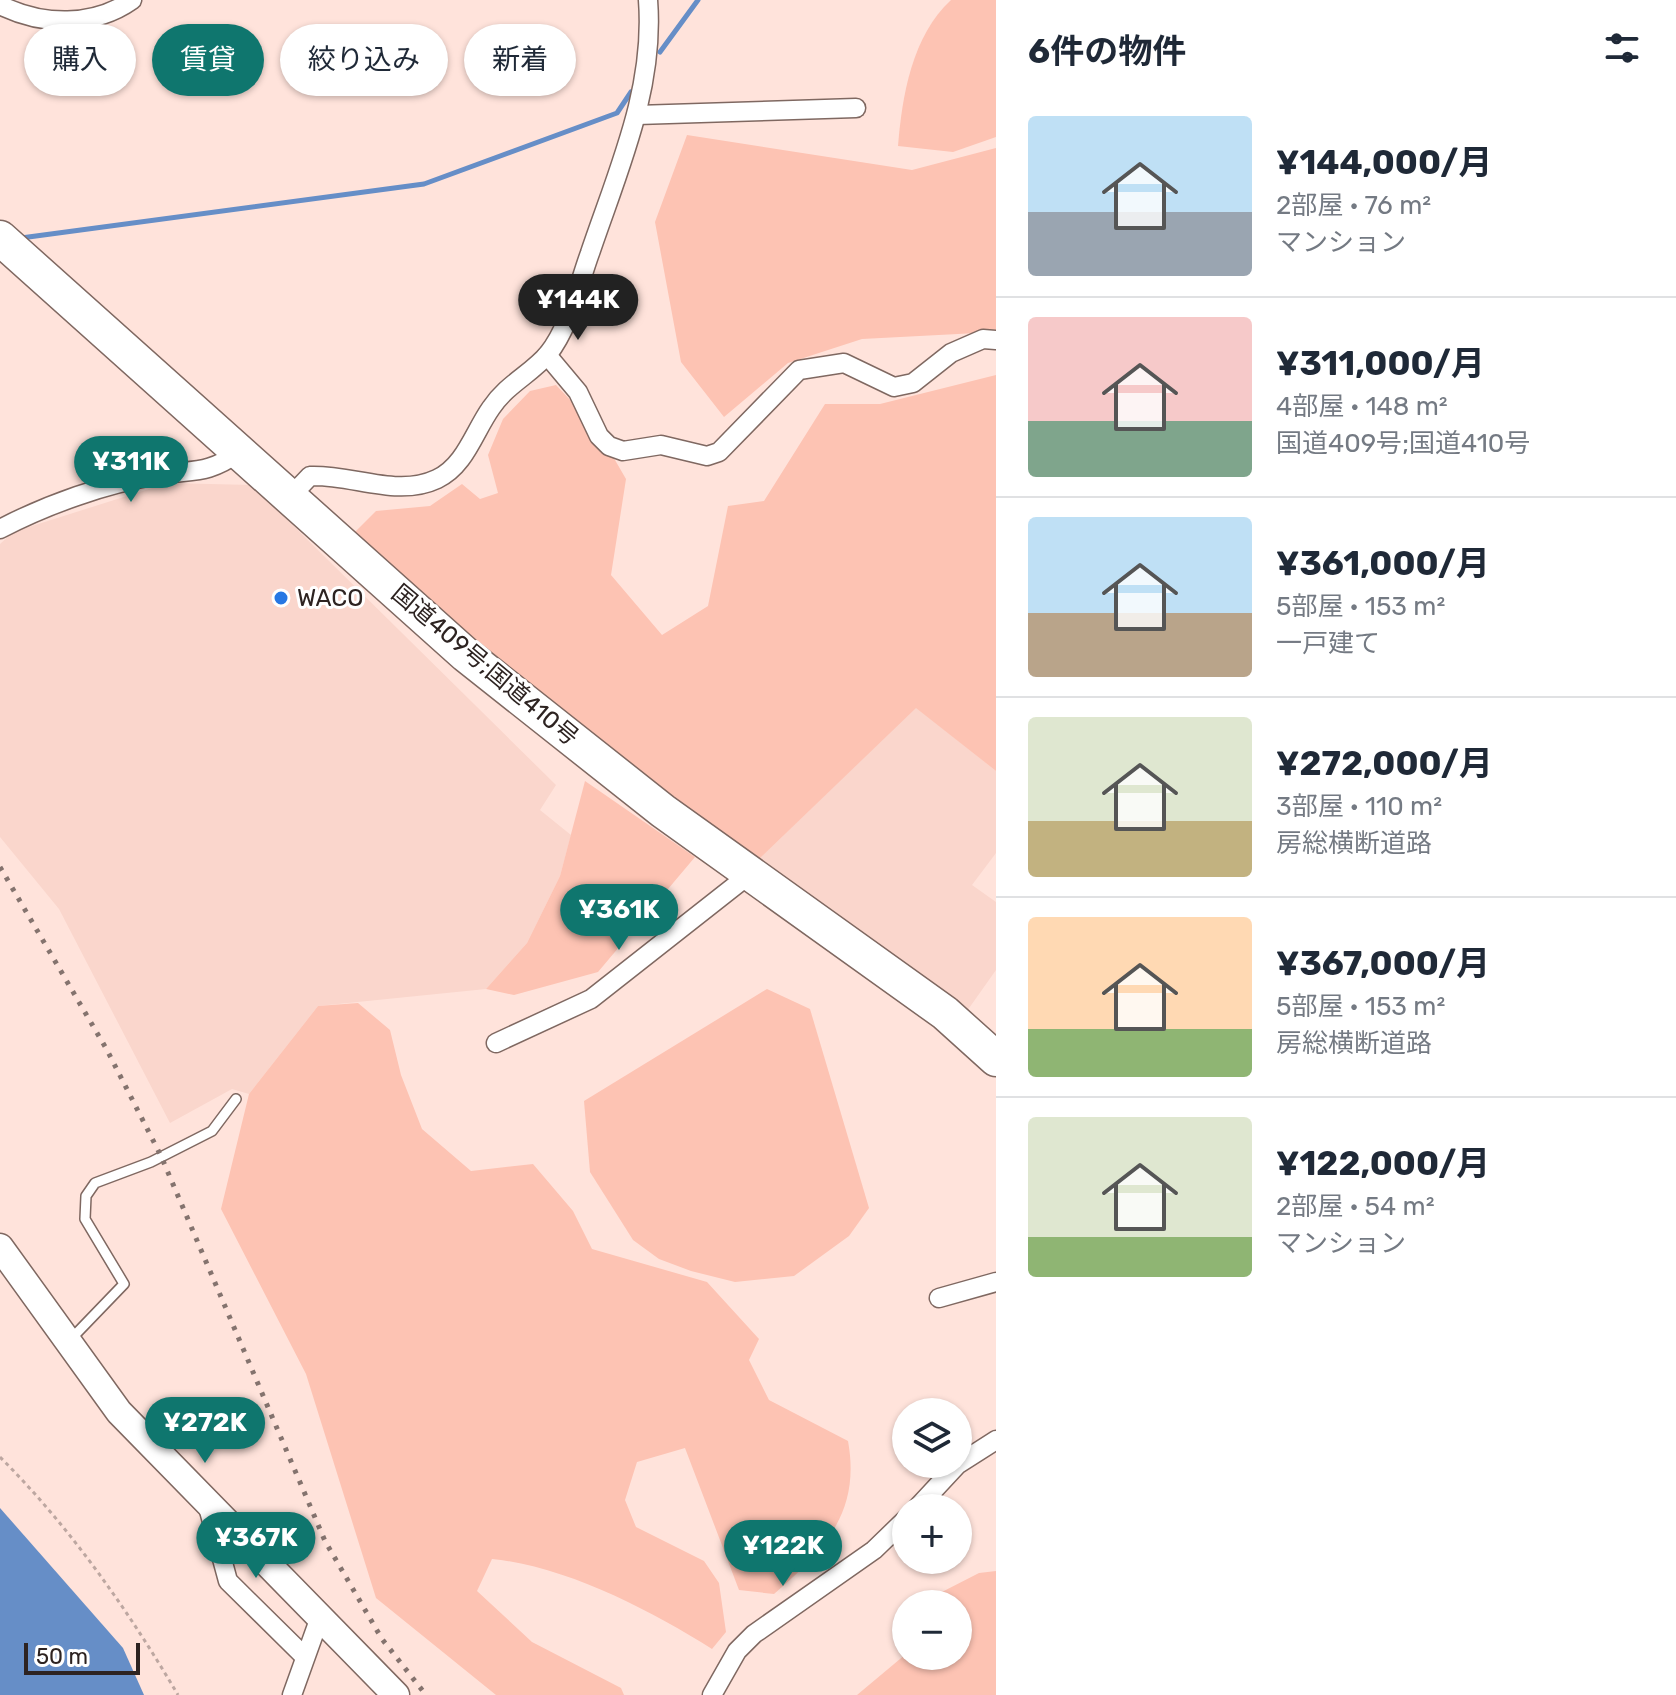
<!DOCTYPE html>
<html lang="ja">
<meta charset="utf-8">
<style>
:root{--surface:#fff;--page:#f6f6f7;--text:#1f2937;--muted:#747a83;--line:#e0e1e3;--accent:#0f766e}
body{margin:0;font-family:Rubik,"Noto Sans JP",sans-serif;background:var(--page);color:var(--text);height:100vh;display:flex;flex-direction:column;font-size:30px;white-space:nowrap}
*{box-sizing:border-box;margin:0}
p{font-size:26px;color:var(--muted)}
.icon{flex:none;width:44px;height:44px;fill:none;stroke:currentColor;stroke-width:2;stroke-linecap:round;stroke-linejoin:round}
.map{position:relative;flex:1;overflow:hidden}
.details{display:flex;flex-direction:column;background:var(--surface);width:680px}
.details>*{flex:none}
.top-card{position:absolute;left:24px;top:24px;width:760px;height:72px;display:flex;gap:16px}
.controls{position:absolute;left:892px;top:1398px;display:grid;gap:16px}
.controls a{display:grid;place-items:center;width:80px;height:80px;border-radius:50%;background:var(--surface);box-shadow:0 2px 6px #0004;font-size:40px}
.scale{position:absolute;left:24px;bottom:20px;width:116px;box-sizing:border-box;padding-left:8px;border:4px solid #2d2321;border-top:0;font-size:22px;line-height:28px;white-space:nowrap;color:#2d2321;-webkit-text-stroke:6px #fff;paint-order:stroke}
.price{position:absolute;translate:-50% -68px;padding:0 18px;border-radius:28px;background:var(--accent);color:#fff;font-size:26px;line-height:52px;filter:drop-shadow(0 2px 4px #0008)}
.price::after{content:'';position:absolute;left:50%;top:48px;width:24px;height:18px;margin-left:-12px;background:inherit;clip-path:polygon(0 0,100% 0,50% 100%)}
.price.on{background:#222;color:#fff}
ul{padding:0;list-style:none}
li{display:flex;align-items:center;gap:24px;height:200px;padding:0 32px}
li+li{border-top:2px solid var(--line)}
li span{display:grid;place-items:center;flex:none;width:224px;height:160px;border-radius:8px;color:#555}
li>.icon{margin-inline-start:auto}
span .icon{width:96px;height:96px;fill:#fffc;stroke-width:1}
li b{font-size:34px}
h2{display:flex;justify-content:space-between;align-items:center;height:96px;padding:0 32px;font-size:34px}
.pill{padding:0 28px;border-radius:36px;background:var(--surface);box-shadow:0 2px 6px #0004;font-size:28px;line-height:72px}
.pill.on{background:var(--accent);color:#fff}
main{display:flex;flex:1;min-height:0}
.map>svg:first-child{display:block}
.built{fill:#fad6cc}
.green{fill:#fdc3b3}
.water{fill:#668ec7}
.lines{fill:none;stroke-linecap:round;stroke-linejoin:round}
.stream{stroke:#668ec7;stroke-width:5}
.lane-casing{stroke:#7f6861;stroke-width:12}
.street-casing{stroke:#7f6861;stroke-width:21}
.secondary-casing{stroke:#7f6861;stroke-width:29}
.highway-casing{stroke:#7f6861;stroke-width:37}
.path{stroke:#bda7a1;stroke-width:3;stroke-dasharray:4 4;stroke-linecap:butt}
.lane{stroke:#fff;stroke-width:9}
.street{stroke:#fff;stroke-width:18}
.secondary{stroke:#fff;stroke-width:26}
.highway{stroke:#fff;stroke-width:34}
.rail{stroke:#84736e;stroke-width:5;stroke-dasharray:4 8;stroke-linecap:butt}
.poi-dot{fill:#2777e3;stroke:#fff;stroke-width:3}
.labels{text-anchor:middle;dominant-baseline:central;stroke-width:6;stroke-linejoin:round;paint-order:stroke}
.poi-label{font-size:24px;fill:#2d2321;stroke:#fff;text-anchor:start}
.street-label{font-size:24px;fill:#2d2321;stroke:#fff}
</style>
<main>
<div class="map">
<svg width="996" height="1695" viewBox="0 0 996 1695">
<rect width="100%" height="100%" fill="#ffe3db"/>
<g class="built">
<polygon points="168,483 252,485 556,785 540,810 571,835 560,876 527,943 486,989 318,1006 249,1094 232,1089 170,1123 59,909 0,837 0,544 13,532"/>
<polygon points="916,707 996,771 996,853 972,885 996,902 996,970 967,1011 757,861"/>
</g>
<g class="green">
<path d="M951,0h45v137l-43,15 -55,-6c4,-50 14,-110 53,-146z"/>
<polygon points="687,135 912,170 996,148 996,332 862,339 788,363 724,417 681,362 655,222"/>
<polygon points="996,375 996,771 916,708 757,861 590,739 359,546 353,534 376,511 430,506 462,484 480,499 498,493 488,455 503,419 530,391 556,385 574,404 583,405 626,479 611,575 662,635 708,606 728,506 764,501 825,404 880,404"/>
<polygon points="585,781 695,857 598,972 514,995 486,989 527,943 560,876"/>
<polygon points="767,989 810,1009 869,1208 849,1236 794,1276 735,1282 691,1271 659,1259 633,1240 590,1172 584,1101"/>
<path d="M358,1003l32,27 11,45 21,54 49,42 62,-7 40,47 19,38 115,33 52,57 -10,21 20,40 79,41c13,71 -24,110 -74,153l-35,-4 -54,-142 -48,14 -12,38 11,27 68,34 15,22 7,49 -14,17c-62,-39 -147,-83 -220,-90l-15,32 55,51 89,46 3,7h-128l-120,-97 -70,-224 -85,-165 28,-115 69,-88z"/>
<polygon points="996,1571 996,1695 857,1695 906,1654 958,1656 958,1604 935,1604 938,1594 979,1573"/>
</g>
<polygon class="water" points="0,1508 123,1648 144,1695 0,1695"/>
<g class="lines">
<g class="stream">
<polyline points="660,52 698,0"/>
<polyline points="21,238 424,184 617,113 631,92"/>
</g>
<defs>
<polyline id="lane" points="71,1339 124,1284 85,1219 86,1196 95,1183 151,1162 212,1131 236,1099"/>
<g id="street">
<path d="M0,5c42,21 94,22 132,-5"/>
<polyline points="637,115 856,108"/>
<polyline points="547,355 578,392 599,436 609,446 623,451 661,445 707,456 719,452 799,370 844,363 894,387 913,383 951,353 983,339 996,340"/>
<path d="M290,497l20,-21c42,-2 87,22 127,3 28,-13 37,-47 54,-71 16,-24 40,-34 57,-54 22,-28 30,-68 42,-101 28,-83 65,-164 58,-253"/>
<path d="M0,529c48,-25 105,-45 158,-54 36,-6 49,0 81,-23"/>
<polyline points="496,1043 591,999 750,874"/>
<polyline points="939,1298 996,1282"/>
<polyline points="208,1507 228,1581 305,1657"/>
<polyline points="917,1508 957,1465 996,1440"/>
<polyline points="292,1695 320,1617"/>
<polyline points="712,1695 737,1651 754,1634 874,1550 906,1519"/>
</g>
<polyline id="secondary" points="0,1247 119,1412 396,1695"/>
<polyline id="highway" points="0,238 466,655 663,811 945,1013 996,1059"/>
</defs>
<use href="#lane" class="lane-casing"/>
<use href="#street" class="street-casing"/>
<use href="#secondary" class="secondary-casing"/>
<use href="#highway" class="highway-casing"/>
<path class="path" d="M0,1457c70,70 128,153 178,238"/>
<use href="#lane" class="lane"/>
<use href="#street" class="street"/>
<use href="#secondary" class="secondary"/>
<use href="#highway" class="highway"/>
<polyline class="rail" points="0,867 107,1050 161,1156 325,1541 382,1639 426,1695"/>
</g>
<circle class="poi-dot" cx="281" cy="598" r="8"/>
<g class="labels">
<g class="poi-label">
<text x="297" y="598">WACO</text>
</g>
<g class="street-label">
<text transform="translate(485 665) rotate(40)">国道409号;国道410号</text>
</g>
</g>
</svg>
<div class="controls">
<a><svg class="icon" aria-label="layers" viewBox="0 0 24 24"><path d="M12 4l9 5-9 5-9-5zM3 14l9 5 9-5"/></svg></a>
<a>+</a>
<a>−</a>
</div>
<div class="scale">50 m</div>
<b class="price on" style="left:578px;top:342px">¥144K</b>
<b class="price" style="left:131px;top:504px">¥311K</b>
<b class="price" style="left:619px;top:952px">¥361K</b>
<b class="price" style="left:205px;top:1465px">¥272K</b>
<b class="price" style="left:256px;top:1580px">¥367K</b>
<b class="price" style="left:783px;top:1588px">¥122K</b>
<div class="top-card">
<a class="pill">購入</a>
<a class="pill on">賃貸</a>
<a class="pill">絞り込み</a>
<a class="pill">新着</a>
</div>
</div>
<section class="details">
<h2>6件の物件<svg class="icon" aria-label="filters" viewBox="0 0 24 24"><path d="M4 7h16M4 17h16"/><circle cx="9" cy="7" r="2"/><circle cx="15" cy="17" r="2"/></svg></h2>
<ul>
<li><span style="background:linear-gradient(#bfe0f5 60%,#9aa5b1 0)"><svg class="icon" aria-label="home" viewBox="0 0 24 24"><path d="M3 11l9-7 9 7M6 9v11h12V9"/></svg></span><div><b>¥144,000/月</b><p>2部屋 · 76 m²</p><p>マンション</p></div></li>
<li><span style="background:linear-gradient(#f6c9c9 65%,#7fa58c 0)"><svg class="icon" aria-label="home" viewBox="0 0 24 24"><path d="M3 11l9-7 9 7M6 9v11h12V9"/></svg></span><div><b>¥311,000/月</b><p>4部屋 · 148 m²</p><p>国道409号;国道410号</p></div></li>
<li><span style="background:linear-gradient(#bfe0f5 60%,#b9a48a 0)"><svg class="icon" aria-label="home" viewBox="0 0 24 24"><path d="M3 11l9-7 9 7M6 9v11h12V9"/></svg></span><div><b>¥361,000/月</b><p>5部屋 · 153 m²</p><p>一戸建て</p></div></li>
<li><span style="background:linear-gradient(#dfe7d0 65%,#c2b280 0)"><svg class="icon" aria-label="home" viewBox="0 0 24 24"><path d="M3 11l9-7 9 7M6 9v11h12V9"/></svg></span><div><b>¥272,000/月</b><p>3部屋 · 110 m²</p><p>房総横断道路</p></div></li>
<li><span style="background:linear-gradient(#ffd9b3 70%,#8fb573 0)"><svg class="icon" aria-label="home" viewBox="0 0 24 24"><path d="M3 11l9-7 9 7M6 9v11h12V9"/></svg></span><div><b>¥367,000/月</b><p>5部屋 · 153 m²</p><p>房総横断道路</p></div></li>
<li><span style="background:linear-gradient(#dfe7d0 75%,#8fb573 0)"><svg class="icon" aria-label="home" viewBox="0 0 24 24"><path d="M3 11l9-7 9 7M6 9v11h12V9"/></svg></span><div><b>¥122,000/月</b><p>2部屋 · 54 m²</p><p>マンション</p></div></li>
</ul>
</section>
</main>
